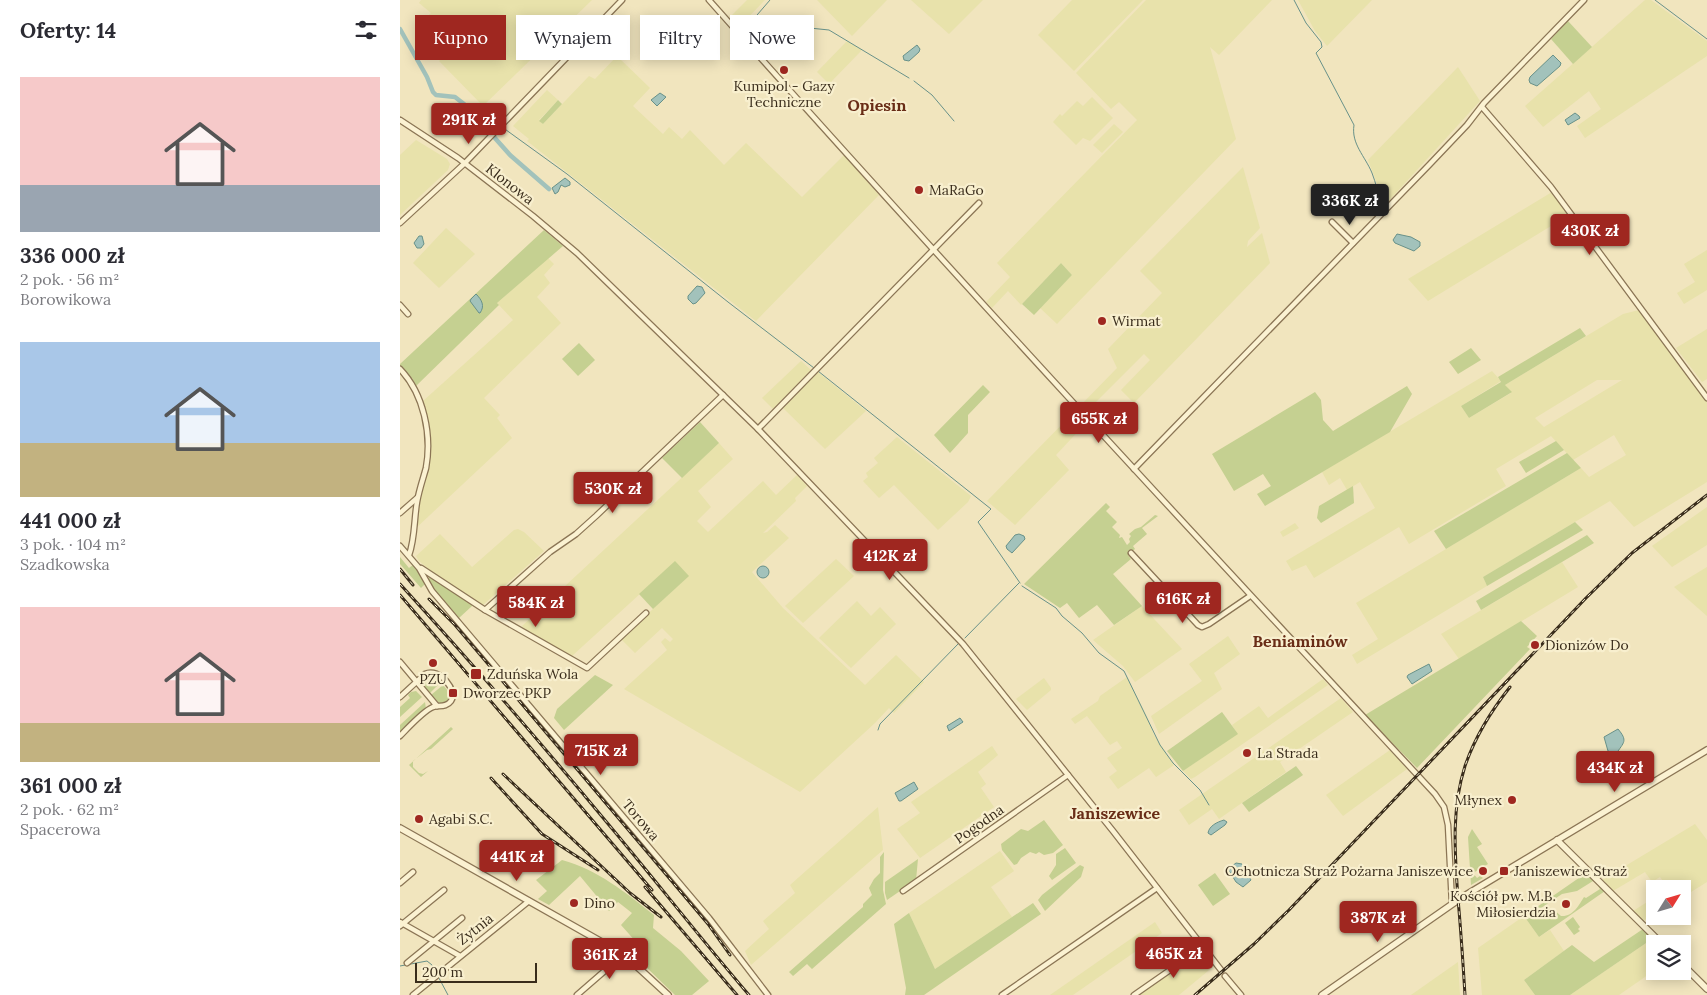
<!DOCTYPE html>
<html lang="pl">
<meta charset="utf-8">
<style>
:root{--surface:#fff;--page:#f2f2f3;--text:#2b2b33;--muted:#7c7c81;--accent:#9f2720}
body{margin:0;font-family:Lora,serif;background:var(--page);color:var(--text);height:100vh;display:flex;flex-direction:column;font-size:19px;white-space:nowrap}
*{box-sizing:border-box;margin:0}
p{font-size:16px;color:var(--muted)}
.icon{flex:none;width:28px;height:28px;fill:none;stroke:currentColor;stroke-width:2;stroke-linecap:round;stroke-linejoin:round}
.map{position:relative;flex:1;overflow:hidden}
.sheet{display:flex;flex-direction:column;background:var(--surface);width:400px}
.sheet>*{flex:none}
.top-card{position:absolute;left:15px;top:15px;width:475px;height:45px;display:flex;gap:10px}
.needle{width:32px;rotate:53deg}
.controls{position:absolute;left:1246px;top:880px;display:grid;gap:10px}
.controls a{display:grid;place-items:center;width:45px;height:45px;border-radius:0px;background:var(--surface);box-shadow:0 2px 12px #0003;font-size:25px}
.scale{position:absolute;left:15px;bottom:12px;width:122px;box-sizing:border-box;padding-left:5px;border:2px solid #392c1b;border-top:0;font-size:14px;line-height:18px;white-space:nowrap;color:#392c1b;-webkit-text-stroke:4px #f8efce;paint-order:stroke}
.price{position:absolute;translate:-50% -42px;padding:0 11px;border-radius:5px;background:var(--accent);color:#fff;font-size:16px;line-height:32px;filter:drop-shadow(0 1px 2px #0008)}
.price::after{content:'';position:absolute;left:50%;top:30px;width:15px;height:11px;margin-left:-8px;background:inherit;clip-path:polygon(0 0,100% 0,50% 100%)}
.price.current{background:#222;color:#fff}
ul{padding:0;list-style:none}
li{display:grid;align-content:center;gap:10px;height:265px;padding:0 20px}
li span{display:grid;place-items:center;height:155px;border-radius:0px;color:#555}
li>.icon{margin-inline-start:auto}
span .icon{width:90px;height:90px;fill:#fffc;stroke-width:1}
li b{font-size:21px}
h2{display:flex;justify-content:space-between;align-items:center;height:60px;padding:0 20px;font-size:21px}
.chip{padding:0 18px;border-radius:0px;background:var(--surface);box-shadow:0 2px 12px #0003;font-size:18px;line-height:45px}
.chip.current{background:var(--accent);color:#fff}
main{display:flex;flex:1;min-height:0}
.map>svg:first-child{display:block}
.farmland{fill:#e8e2ab;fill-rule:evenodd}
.green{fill:#c5d091}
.water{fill:#a2c2bb;stroke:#689189}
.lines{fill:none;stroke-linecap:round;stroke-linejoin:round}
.stream{stroke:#689189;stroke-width:1}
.canal{stroke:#a2c2bb;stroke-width:4.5}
.minor-casing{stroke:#8b7555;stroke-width:7}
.tertiary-casing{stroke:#8b7555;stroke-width:8}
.minor{stroke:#fbf2d2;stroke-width:4.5}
.tertiary{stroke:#fbf2d2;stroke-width:5.5}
.rail-casing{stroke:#392c1b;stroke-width:3}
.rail{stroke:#f8efce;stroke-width:1;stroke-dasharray:4;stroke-linecap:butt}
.poi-dot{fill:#9f2720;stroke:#f8efce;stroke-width:2}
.labels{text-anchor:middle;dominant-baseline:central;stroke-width:4.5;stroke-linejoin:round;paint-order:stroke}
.poi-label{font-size:14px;fill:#392c1b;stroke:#f8efce;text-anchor:start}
.street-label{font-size:14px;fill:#392c1b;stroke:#f8efce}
.quarter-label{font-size:16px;font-weight:bold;fill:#692d17;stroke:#f8efce}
</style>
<main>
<section class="sheet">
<h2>Oferty: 14<svg class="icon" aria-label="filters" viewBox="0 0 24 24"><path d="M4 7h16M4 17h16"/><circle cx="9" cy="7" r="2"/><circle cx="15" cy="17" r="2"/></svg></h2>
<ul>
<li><span style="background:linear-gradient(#f6c9c9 70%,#9aa5b1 0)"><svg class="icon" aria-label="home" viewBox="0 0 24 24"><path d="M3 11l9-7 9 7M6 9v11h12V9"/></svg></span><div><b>336 000 zł</b><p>2 pok. · 56 m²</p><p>Borowikowa</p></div></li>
<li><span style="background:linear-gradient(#a9c7e8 65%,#c2b280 0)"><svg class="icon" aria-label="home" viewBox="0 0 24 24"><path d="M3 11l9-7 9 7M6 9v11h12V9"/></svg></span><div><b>441 000 zł</b><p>3 pok. · 104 m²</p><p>Szadkowska</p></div></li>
<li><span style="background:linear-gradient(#f6c9c9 75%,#c2b280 0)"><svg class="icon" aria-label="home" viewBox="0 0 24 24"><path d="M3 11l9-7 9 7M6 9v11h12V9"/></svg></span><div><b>361 000 zł</b><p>2 pok. · 62 m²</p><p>Spacerowa</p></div></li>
</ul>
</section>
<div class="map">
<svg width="1307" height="995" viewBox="0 0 1307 995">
<rect width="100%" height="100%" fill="#f1e5be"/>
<g class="farmland">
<polygon points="21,0 192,0 83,106 39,61 50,51 17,26 31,13 19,3"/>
<polygon points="347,0 365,0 339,27 330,17"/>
<polygon points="417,0 487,0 452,36"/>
<polygon points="511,0 583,0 549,34"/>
<polygon points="672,0 743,0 674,71 638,35"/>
<polygon points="746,0 872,0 819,55 810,47 836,139 657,324 640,308 672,275 661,263 621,305 608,291 592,308 586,302 610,277 597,263 737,120 719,102 711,109 676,73"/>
<polygon points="898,0 972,0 927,46 915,31"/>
<polygon points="1245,0 1251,0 1307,41 1307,56 1185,138 1177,126 1201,109 1189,91 1143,127 1125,106"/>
<polygon points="447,41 462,50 429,84 417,72"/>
<polygon points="217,56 250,88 233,106 263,134 269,127 282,139 290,130 324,165 346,143 402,197 444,155 479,195 356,321 127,141 129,139 113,126 147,90 158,100 139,120 143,124 189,76 195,79"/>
<polygon points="1058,67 1080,101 985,205 968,160"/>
<polygon points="692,97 713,118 690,141 683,138 676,145 653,122 660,114 662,116 677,101 683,106"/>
<polygon points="714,124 723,132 702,153 693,145"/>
<polygon points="16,140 47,159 50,164 48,170 0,215 0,155"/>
<polygon points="843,167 860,228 848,241 847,247 862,233 870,263 734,403 721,390 750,360 744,354 687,411 681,405 717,368 708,349 762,293 740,271"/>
<polygon points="1152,192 1169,215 1028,301 1008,279"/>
<polygon points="46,228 75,254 39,288 13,263"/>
<polygon points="1307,250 1307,290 1284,304 1277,293 1295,282 1284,264"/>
<polygon points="148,258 154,264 144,275 150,283 137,297 161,323 84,398 100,415 97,418 112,438 14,530 30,449 28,419 23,401 113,320 97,303"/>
<path d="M1239,310l68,91v81l-73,45 -24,-26 -127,76 4,9 -130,78 -5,-9 26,-16 -22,-36 225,-135 8,9 37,-22 -12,-20 -41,25 -22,-24 -55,33 10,17 -97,58 -10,-17 -85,51 -8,-13 -14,6 -6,-10 89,-53 -15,-26 -13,8 -7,-12 -11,7 -7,-13 170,-101 9,10 -40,25 8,12 42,-25 -6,-8 118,-71zM1197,380h25l-78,47 -9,-9z"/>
<polygon points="1307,329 1307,379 1302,382 1276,348"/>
<polygon points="401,361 411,370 373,409 362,398"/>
<polygon points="418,372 466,411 425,449 383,408"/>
<polygon points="675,411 686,423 656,455 669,470 615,525 587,501"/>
<polygon points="497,437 571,496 568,502 538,530 494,485 479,498 463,481 468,477 466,473 478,463 474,458"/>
<polygon points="319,443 333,459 298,491 311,507 297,521 308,532 363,481 376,495 397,475 407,486 395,498 396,501 363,533 367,532 375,525 389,538 352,572 383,608 465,685 496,655 524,682 494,713 489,708 475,723 400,792 224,689 267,650 261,642 265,638 270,642 273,639 262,628 235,653 221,639 288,576 275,562 172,656 125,630 122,626"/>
<polygon points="1307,507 1307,545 1272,567 1252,546"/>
<polygon points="895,523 899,528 883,537 880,532"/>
<polygon points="118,529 124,532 144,551 83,605 43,581 19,561 16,556 40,534 72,567 114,530"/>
<polygon points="436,559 454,576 403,623 385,606"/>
<polygon points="1162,562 1178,587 1059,659 1041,634"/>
<polygon points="1307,567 1307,616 1274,587"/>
<polygon points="457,601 471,616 480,607 496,624 451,668 419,638"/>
<polygon points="742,606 782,649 735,682 723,666 693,640"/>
<polygon points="828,636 840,654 814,673 822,689 759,734 751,716 802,681 789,664"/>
<polygon points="727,677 747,717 754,735 774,765 756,777 749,768 718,789 709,777 717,771 707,758 722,748 717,741 710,745 687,716 675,724 671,719 698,701 700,696"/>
<polygon points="644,678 651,688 651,690 627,710 616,699"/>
<polygon points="923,679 928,685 795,777 791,779 783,771 837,734 832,725 859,706 868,718"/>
<polygon points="941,698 953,712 880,762 886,772 819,819 812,809 789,825 779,810"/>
<polygon points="592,746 598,755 578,772 586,784 581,788 594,807 520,858 497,829 520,813 511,802"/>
<polygon points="990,750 1007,769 943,816 926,795"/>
<polygon points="478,807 483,850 351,965 345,951 369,929 363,921 395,893 390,885"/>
<polygon points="1295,824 1307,840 1307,882 1283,897 1282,889 1269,889 1260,877 1252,882 1245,872 1213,891 1202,880"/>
<polygon points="600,851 614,871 591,887 612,917 535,969 509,913"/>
<polygon points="1255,897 1255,914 1243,921 1233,911"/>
<polygon points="1124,916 1139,937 1150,930 1164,951 1124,980 1135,995 1082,995 1078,948"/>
<polygon points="755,922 762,933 673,995 650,995"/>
<polygon points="1252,939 1257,944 1255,944 1255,970 1219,995 1170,995"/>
<polygon points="802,949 814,966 779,995 736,995"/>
<polygon points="1058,962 1060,995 1011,995"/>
</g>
<g class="green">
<polygon points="1168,21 1192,47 1173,64 1151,39"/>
<polygon points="158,100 162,104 143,124 139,121"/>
<polygon points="144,230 163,246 97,303 99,305 16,386 12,378 8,377 0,367 0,364"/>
<polygon points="661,263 672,275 634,315 622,304"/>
<polygon points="1180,328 1186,336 1105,385 1112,392 1069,418 1061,406 1101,382 1098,377"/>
<polygon points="179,343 195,360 178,376 162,359"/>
<polygon points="1071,348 1081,360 1058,374 1049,362"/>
<polygon points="583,385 590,392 568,415 568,433 550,453 534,435"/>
<polygon points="1007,386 1012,394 990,432 865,506 857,494 871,486 863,474 834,491 812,454 915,392 921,400 923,420 933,431"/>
<polygon points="300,422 319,443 282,478 262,458"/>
<polygon points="1156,441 1164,450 1126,473 1119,462"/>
<polygon points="1167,453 1181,468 1046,549 1034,531"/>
<polygon points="953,486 954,503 921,523 917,518 919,506"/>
<polygon points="706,503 710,507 706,511 717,522 712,527 720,535 719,538 722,537 727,545 730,542 729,539 731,536 729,534 735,529 741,527 755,515 758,516 742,528 747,534 733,546 735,549 728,555 731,559 713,574 742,606 714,625 697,605 679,618 667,603 660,608 624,584"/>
<polygon points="1175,522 1183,530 1087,586 1083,577"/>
<polygon points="1187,535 1194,543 1081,610 1076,601"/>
<polygon points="0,557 9,568 14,564 25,584 21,588 0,564"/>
<polygon points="275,561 289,576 253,609 239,594"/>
<polygon points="29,577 73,604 72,606 59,618 34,590 28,580"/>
<polygon points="1121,621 1137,636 1127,647 1130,649 1017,768 965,715"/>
<polygon points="26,675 34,675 41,682 30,693 21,682"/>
<polygon points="195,675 213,685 164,730 154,718 157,709"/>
<polygon points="43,685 49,692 50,697 48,701 41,704 38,702 31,695"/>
<polygon points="16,691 22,697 0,717 0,707 10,698 8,695 11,692"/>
<polygon points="25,702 26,709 0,733 0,725"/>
<polygon points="822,712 838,734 783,771 767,751"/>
<polygon points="51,727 53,729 31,749 27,750 13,761 13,767 19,773 23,774 28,771 21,777 9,765"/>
<polygon points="896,766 903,775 849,812 842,803"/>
<polygon points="644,820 663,845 653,853 644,855 639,852 636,854 630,852 621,858 617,864 614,865 602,850 601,844 621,829 628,831"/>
<polygon points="1072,829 1082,844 1077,847 1088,864 1073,873 1077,878 1080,876 1083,878 1071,885 1068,837"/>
<polygon points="665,848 676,863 652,880 649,876 656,865 656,854"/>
<polygon points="484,852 483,890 486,904 412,969 407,964 393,976 389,972 463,907 463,904 472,895 469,888 474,879 480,873 480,857"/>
<polygon points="518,859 516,880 487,900 485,893 485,882"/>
<path d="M162,860c36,10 63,32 92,55l-1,13 28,23 28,30 -17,14h-17l-30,-29 -5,-2 -13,-12 10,-9 -16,-18 11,-12 -14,-11 -9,9 -29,-35 -31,29 -11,-6 9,-8 -11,-11z"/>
<polygon points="680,865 684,867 681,877 645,911 638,900 642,895"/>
<polygon points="815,873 830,894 813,906 798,885"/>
<path d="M1186,873l10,10 -3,-2 -16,10 -15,3 -27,18 2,5 12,-8h4l8,7c12,1 18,-11 23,-19l2,1 14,-9 -2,-3 7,5 -66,46 -15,-21z"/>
<polygon points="633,903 641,914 524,995 505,995 506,988 494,924 509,913 535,969"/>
<polygon points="1173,917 1180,927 1178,929 1180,931 1174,935 1165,923"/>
<polygon points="1243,929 1252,939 1170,995 1135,995 1124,980 1172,945 1194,962"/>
</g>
<g class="water">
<polygon points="517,45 520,49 519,52 509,61 504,60 503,56"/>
<polygon points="1153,55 1161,63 1160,66 1137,86 1130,83 1129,80 1130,77"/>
<polygon points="260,93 266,97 257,106 251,100"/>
<polygon points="1175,113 1179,116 1180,118 1168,125 1165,120"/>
<polygon points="165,178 170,182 170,185 165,187 161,185 158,192 155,194 152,188"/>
<polygon points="997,234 1011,237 1020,242 1020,246 1014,251 995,243 993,240"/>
<polygon points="19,236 22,236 24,244 21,248 17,248 14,243"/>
<polygon points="297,286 302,287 305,293 296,303 293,304 288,299 288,296"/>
<path d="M76,294c6,6 9,12 4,19h-1l-9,-12 1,-2z"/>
<polygon points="619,534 624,536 625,539 612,553 607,549 606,546 615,535"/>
<circle cx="363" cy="572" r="6"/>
<polygon points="1029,664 1032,671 1012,684 1007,677 1008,675"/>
<polygon points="560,718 563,722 549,731 547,726"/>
<path d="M1218,729c10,12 6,13 -2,25l-8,-3 -4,-14z"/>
<polygon points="514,782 518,789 501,801 499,801 495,793"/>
<path d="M824,820l3,2 -2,3 -14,10 -3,-2c1,-7 9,-11 16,-13z"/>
<polygon points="836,863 842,864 851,880 843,887 836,882 828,869"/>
</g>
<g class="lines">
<g class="stream">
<polyline points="370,0 351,22 429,30 509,78"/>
<path d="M894,0l12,23 15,19 1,5 -6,6 38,72c-3,19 11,31 18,48 4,10 6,21 10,31"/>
<polyline points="1255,0 1307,39"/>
<polyline points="514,81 532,95 554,121"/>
<polyline points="102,127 167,174 328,302 414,368"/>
<polyline points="94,137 97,133"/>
<polyline points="418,371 591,509 578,522 620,583"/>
<polyline points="622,586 656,608 662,616 682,633 699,653 724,671 760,745 773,763 800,790 809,805"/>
<polyline points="565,638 619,583"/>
<polyline points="478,730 480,724 559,643"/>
<polyline points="0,966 27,961 32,965 48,995"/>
</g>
<g class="canal">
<path d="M0,29l27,48 6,15 3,3 19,2 9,7 1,5c22,7 13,10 25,24"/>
<polyline points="94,137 110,155 149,189"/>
</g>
<defs>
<g id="minor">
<path d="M309,0c238,268 482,531 726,794l9,13 4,18 4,79"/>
<polyline points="1082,107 1151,187 1307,398"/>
<polyline points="0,120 58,158 133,216 177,253 358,429 563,644 713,831 821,970"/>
<polyline points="932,222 953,243"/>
<polyline points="0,223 65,163 222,0"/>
<polyline points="0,305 8,314"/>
<path d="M0,369c24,25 32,66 26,99 -3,11 -7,22 -9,34 -3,17 -2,37 -8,53"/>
<polyline points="358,429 579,203"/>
<polyline points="734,469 1030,164 1067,125 1084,103 1184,0"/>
<polyline points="0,513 17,498"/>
<polyline points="0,546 19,568 32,591 309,918 368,995"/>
<polyline points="731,553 798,625 802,627 809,624 850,596"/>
<polyline points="21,568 85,610 187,668 246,613"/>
<polyline points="85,610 150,552 176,534 196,516 323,395"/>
<polyline points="0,662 37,706"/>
<path d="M0,697l25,-23c15,-7 33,17 26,27 -5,7 -12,4 -18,6 -10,4 -25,21 -33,29"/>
<polyline points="0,883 13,872"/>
<polyline points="503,891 668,775"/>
<polyline points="0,922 60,956"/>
<polyline points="0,926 44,890"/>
<polyline points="7,963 62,918"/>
<polyline points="825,976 841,995"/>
<polyline points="13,995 129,901"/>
<polyline points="177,995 223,955"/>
<polyline points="602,995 757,888"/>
<polyline points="734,995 803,947"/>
</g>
<g id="tertiary">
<polyline points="0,828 214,949 231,961 268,995"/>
<polyline points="1157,840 1262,944"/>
<polyline points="1282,964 1307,989"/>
<polyline points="922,995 1061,898 1307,750"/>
</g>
</defs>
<use href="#minor" class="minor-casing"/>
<use href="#tertiary" class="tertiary-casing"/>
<use href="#minor" class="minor"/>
<use href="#tertiary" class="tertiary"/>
<defs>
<g id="rail">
<polyline points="0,569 13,585"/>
<path d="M0,584c72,79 141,159 209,241 47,56 92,114 140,170"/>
<polyline points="0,595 252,890"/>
<polyline points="29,599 55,625 308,924 330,955"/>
<polyline points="103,774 230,893 261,917"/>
<polyline points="91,778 142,834 198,870"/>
<polyline points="245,887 337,995"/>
<polyline points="795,995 854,944 889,910 1186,598 1232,553 1307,495"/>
<path d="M1065,995c-2,-32 -4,-64 -7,-96 -3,-45 -7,-89 7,-133 10,-29 26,-55 45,-79"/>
</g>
</defs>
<use href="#rail" class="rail-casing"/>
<use href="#rail" class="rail"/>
</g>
<g class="poi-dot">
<circle cx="384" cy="70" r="5"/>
<circle cx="519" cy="190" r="5"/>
<circle cx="702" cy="321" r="5"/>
<circle cx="1135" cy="645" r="5"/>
<circle cx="33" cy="663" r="5"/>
<rect x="70" y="668" width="12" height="12" rx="2.5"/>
<rect x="48" y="688" width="10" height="10" rx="2.5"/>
<circle cx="847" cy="753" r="5"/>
<circle cx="1112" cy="800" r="5"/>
<circle cx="19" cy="819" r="5"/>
<circle cx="1083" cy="871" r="5"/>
<rect x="1099" y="866" width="10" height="10" rx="2.5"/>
<circle cx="174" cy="903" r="5"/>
<circle cx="1166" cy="904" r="5"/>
</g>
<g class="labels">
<g class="poi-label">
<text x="384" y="86" text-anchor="middle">Kumipol - Gazy<tspan x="384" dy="16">Techniczne</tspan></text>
<text x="529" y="190">MaRaGo</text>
<text x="712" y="321">Wirmat</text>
<text x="1145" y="645">Dionizów Do</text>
<text x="87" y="674">Zduńska Wola</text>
<text x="33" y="679" text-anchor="middle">PZU</text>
<text x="63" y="693">Dworzec PKP</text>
<text x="857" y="753">La Strada</text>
<text x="1102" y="800" text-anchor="end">Młynex</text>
<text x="29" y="819">Agabi S.C.</text>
<text x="1073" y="871" text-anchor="end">Ochotnicza Straż Pożarna Janiszewice</text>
<text x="1114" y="871">Janiszewice Straż</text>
<text x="1156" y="896" text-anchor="end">Kościół pw. M.B.<tspan x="1156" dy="16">Miłosierdzia</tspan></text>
<text x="184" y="903">Dino</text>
</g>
<g class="street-label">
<text transform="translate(110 184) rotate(38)">Klonowa</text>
<text transform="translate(241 820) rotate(50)">Torowa</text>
<text transform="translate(579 824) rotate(-35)">Pogodna</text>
<text transform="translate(75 929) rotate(-38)">Żytnia</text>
</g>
<g class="quarter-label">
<text x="477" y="105">Opiesin</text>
<text x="900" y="641">Beniaminów</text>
<text x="715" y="813">Janiszewice</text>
</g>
</g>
</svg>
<div class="controls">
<a><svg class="needle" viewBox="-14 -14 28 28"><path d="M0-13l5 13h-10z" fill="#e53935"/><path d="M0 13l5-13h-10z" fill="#7c7c81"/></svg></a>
<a><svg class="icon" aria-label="layers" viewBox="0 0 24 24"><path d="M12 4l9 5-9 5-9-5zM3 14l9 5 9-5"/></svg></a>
</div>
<div class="scale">200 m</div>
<b class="price" style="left:69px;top:145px">291K zł</b>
<b class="price current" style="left:950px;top:226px">336K zł</b>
<b class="price" style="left:1190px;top:256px">430K zł</b>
<b class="price" style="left:699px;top:444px">655K zł</b>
<b class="price" style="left:213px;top:514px">530K zł</b>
<b class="price" style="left:490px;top:581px">412K zł</b>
<b class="price" style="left:783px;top:624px">616K zł</b>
<b class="price" style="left:136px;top:628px">584K zł</b>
<b class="price" style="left:201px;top:776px">715K zł</b>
<b class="price" style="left:1215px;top:793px">434K zł</b>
<b class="price" style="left:117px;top:882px">441K zł</b>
<b class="price" style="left:978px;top:943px">387K zł</b>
<b class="price" style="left:774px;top:979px">465K zł</b>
<b class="price" style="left:210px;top:980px">361K zł</b>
<div class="top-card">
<a class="chip current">Kupno</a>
<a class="chip">Wynajem</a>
<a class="chip">Filtry</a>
<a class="chip">Nowe</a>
</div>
</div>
</main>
